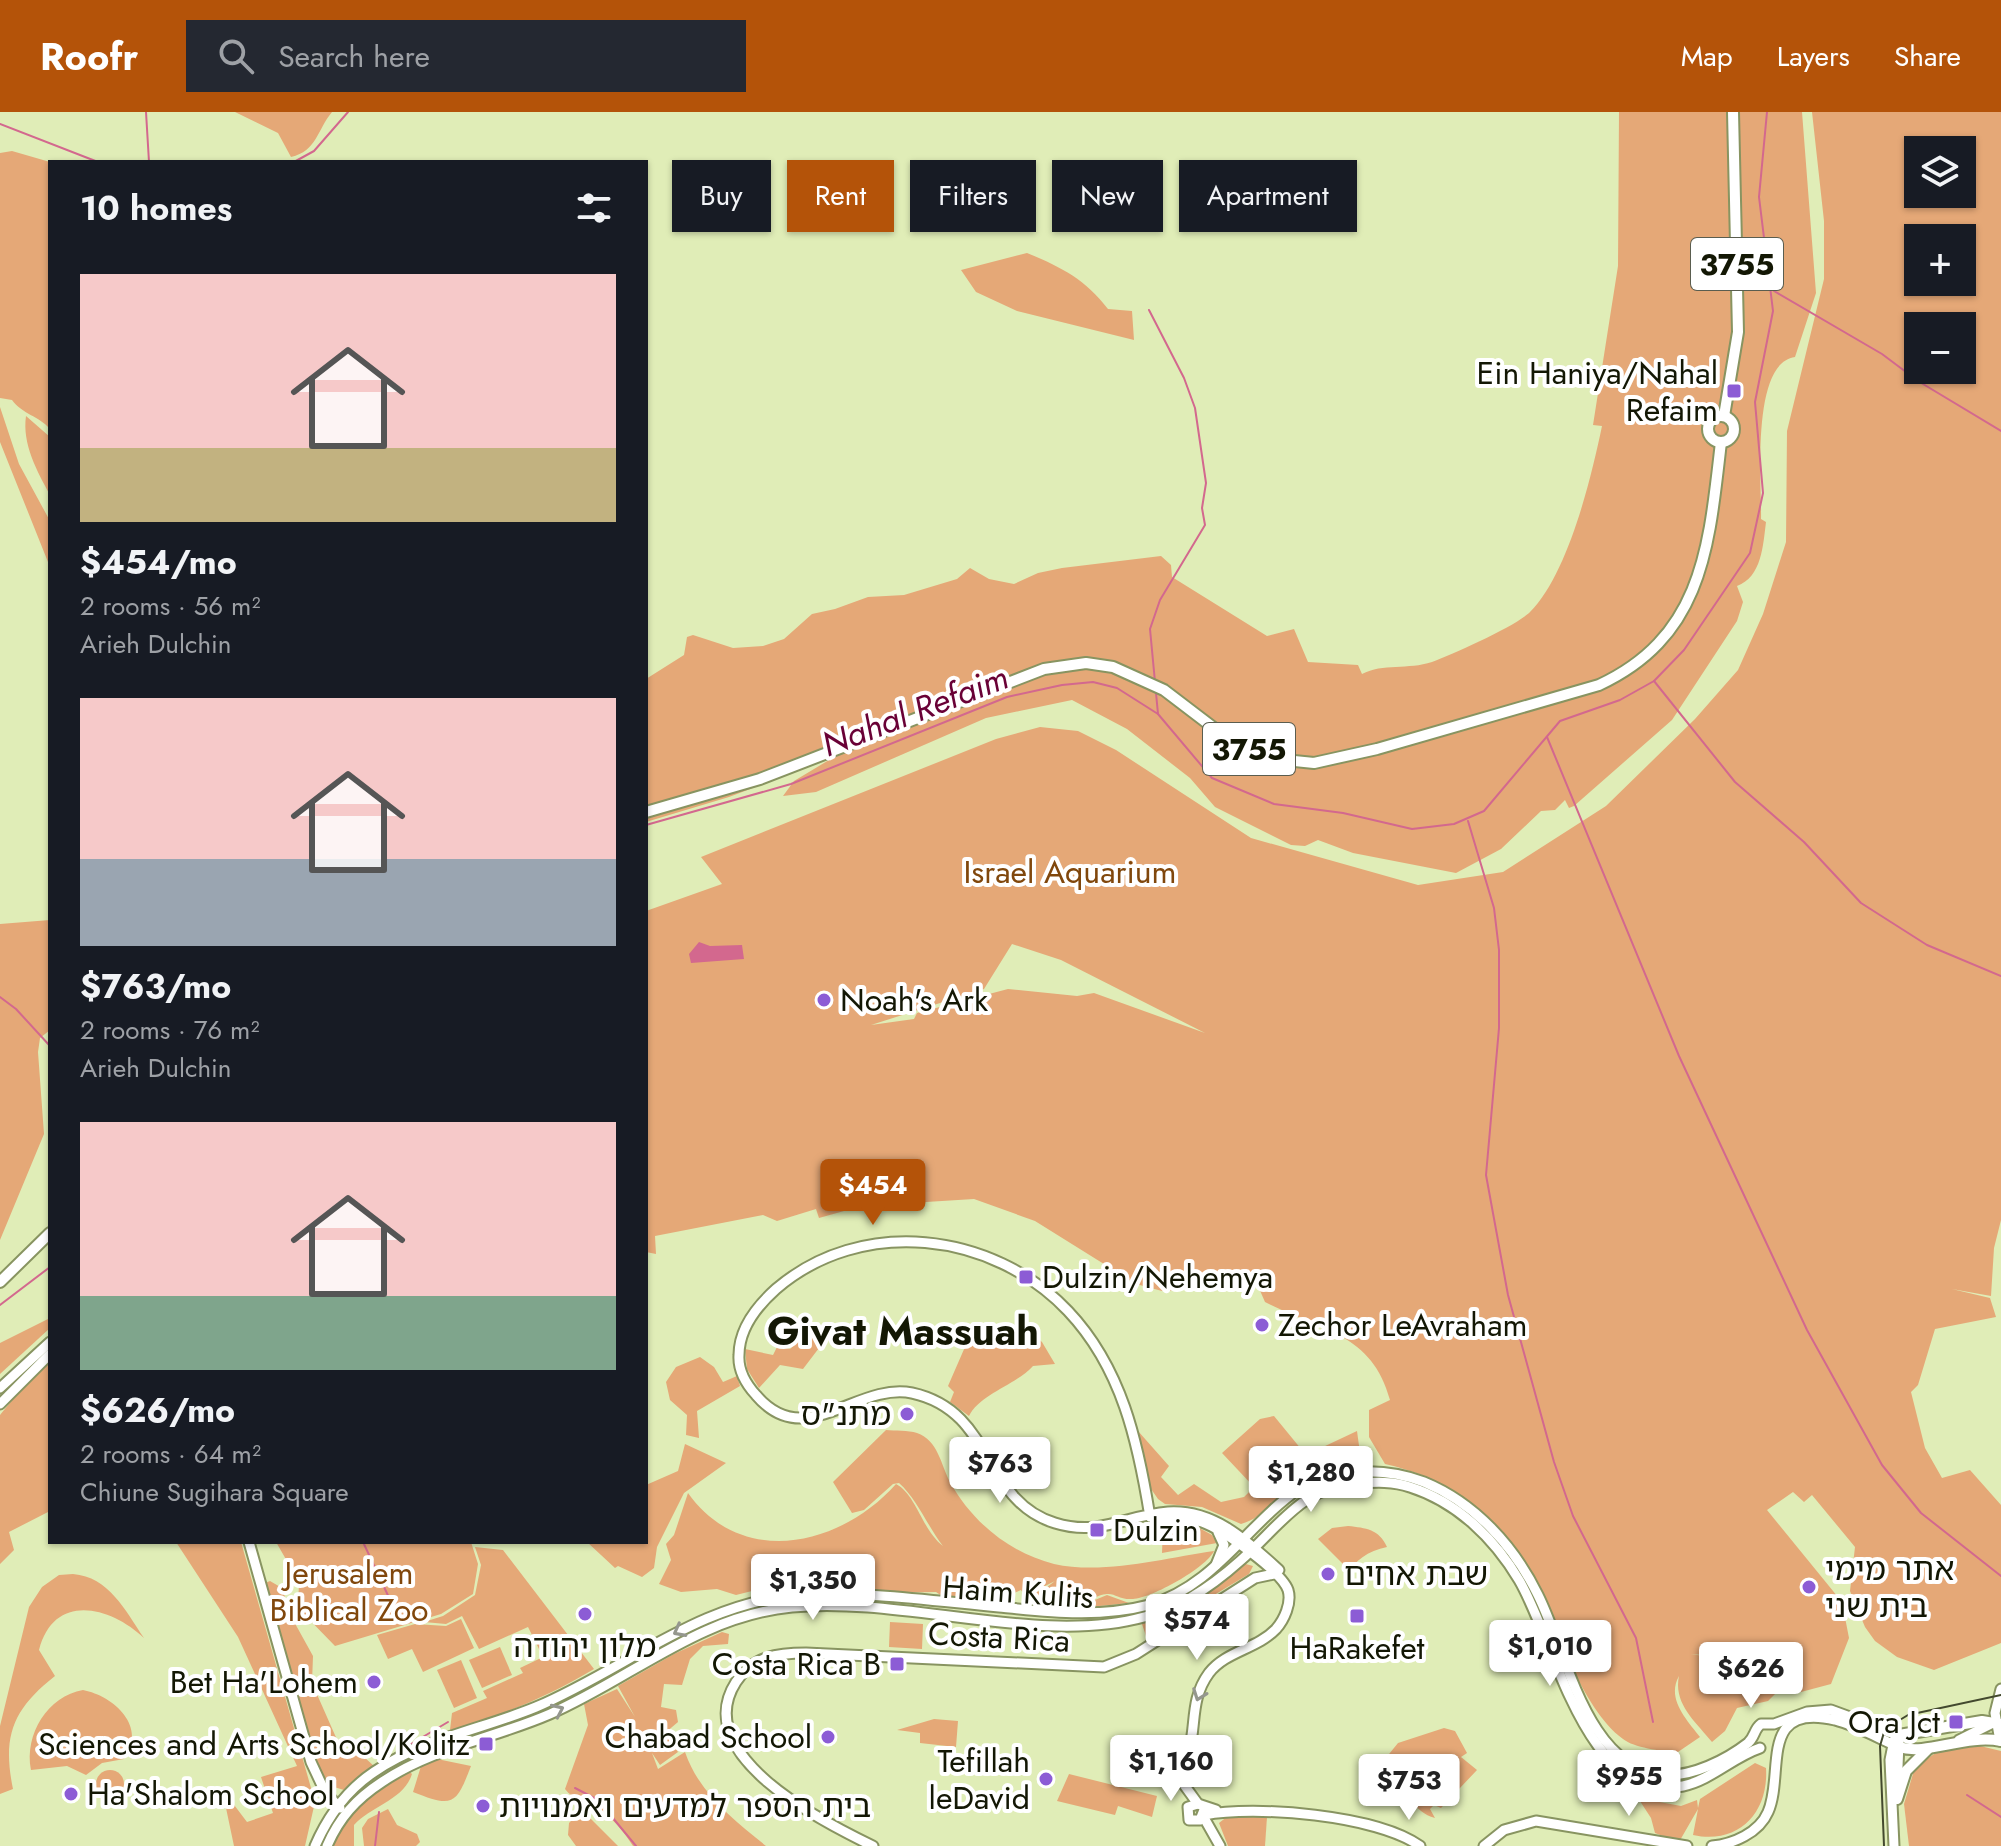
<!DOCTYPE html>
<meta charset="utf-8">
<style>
:root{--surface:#171b24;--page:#242831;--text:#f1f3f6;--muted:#9ea1a6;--accent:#b45309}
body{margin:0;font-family:Jost,"Noto Sans Hebrew",sans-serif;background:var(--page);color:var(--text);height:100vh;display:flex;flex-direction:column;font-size:30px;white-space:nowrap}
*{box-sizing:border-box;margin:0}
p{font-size:26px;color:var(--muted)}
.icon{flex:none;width:44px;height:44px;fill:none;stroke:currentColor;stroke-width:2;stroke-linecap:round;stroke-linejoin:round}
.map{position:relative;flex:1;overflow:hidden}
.side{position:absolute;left:48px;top:48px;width:600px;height:1384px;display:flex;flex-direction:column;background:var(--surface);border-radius:0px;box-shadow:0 2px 6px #0004}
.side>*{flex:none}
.banner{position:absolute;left:672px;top:48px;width:760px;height:72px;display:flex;gap:16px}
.tools{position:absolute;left:1904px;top:24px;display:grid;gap:16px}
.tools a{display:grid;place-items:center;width:72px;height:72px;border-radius:0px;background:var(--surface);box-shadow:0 2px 6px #0004;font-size:40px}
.price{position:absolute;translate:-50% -68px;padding:0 18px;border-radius:8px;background:#fff;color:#222;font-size:26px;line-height:52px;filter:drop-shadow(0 2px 4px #0008)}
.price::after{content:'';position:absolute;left:50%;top:48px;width:24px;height:18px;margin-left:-12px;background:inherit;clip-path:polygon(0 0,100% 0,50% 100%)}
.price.selected{background:var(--accent);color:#fff}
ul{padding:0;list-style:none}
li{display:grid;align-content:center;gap:16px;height:424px;padding:0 32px}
li span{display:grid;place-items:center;height:248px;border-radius:0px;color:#555}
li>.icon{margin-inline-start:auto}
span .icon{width:144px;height:144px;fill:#fffc;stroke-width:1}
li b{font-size:34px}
h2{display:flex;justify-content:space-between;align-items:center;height:96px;padding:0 32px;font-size:34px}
.chip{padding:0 28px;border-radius:0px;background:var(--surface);box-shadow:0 2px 6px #0004;font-size:28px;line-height:72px}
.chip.selected{background:var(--accent);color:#fff}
header{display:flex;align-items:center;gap:48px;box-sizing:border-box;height:112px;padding:0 40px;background:var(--accent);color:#fff}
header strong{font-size:38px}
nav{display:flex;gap:44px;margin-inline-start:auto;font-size:28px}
.search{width:560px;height:72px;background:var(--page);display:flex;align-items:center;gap:20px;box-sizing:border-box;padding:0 28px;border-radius:0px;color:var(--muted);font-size:30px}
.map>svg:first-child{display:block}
.green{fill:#e5a877;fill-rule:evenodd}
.water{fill:#d3688e}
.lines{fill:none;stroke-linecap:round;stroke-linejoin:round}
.stream{stroke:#d3688e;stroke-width:2}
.secondary-casing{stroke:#889461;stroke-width:13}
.primary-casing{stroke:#889461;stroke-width:14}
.secondary{stroke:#fff;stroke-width:9}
.primary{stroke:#fff;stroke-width:10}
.tram{stroke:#43492e;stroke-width:2}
.oneway{stroke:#95978e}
.poi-dot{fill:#8c5cd5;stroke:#fff;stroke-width:3}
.labels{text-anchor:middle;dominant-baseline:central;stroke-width:8;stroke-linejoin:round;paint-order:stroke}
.shield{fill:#fff;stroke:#5a5d4f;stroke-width:2}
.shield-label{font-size:30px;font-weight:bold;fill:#131704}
.poi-label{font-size:32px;fill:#131704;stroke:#fff;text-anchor:end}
.park-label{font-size:32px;fill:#80470c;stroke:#fff}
.street-label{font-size:32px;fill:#131704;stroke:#fff}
.water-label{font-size:34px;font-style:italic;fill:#690136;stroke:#fff}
.district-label{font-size:40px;font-weight:bold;fill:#131704;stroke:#fff}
</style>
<header>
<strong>Roofr</strong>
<div class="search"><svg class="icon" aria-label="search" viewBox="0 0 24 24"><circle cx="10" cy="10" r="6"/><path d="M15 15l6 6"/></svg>Search here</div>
<nav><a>Map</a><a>Layers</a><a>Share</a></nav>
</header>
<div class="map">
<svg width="2001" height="1734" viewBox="0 0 2001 1734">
<rect width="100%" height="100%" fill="#e0edb7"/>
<g class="green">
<path d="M235,0h97c-15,18 -15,39 -41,45l-13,-24z"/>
<path d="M1619,0h183l14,181 -21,64c-45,6 -33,130 -34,162l5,3c-3,23 -4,55 -29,64l6,16 -6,19 -65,99 -98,86 -5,2 -4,-8 -10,10 -14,1 -40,38 -45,24 -103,-20 -35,-13 -13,6 -14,-1 -76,-38 -25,-29 -63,-49 -55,-29 -86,18 -170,74 -33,4 11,-15 40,-24 -105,40 -83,25v-143l38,-24 3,-18 6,-2 40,13 30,-2 21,-7 28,-25 23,-5 33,-12 36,-2 53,-16 13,-11 19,11 25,5 24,-11 24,-5 99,-12 10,9 1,12 95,59 27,-7 14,33 50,3 4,9c21,-11 46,-4 70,-12 21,-8 84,-36 98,-50 38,-38 61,-133 72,-186l-9,-1 25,-159z"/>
<path d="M1812,0h189v1108l-7,28 -3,48 -39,-7 38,9 6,19 -61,12 -17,56 -7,7 14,56 17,30 28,-8 31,35v138l-67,27 -37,-13 -22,-16 -10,-14 -15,-36 5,-44 -43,-52 -8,7 -11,-10 -26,18 75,92 7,36 -18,46 -30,8 -63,-34 -47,-4 50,8 43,23 -16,16 -31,7 -12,23 -13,11c-16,-20 -39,-38 -33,-66 -13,23 8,44 21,61l-25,17c-14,-4 -41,-6 -52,-15 -22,-16 -38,-46 -50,-69 -52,-98 -65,-178 -188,-206l-16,-27v-27l21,-10c-18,-68 -72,-70 -125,-98l-7,-16 -35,-8 -39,12 -22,1 -26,-7 -101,-63 -61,-22 -112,7 -43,12 -3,-9 -39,12 -14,-6 -108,21 1,18 -10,-2v-341l76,-27 -21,-27 295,-118 44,-12 38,4 38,19 135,88 167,47 85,-13 103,-66 89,-87 43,-49 25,-56 23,-72 1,-111 37,-152v-58zM1918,38h44v44h-44zM1918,126h44v44h-44zM1918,214h44v44h-44zM1012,832l49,16 144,73 -111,-40 -17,3 -69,-7 -91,24 -3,6 -43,6 113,-36z"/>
<path d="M12,39l38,11v267c-11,-13 -28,-15 -38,-29l-12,-2v-245z"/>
<path d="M1027,141c34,14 58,26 81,56l24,2 2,29 -117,-29 -41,-19 -15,-22z"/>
<polygon points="0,295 19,352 50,409 50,455 0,330"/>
<path d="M26,304l24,21v58c-13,-24 -28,-51 -24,-79z"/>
<polygon points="50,808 50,918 40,926 38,940 44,1022 0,1128 0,812"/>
<polygon points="50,1206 50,1216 0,1262 0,1231"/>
<path d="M1019,1209l23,21 13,22 -22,2c-17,19 -53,28 -64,50l-19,-14 4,-10 -6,-6 27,-62 33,14z"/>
<polygon points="812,1215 819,1217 820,1225 815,1228 819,1236 803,1257 780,1253 759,1276 747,1257 745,1237 773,1243 778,1233 790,1237"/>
<polygon points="700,1245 714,1255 723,1270 737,1264 740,1274 697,1299 699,1326 686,1323 687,1303 670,1288 666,1270 676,1255"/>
<polygon points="50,1250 50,1399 9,1420 14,1438 0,1452 0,1303 30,1266"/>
<path d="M1274,1304l32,39 51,-24 3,22c-12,20 -37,14 -57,24 -22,12 -37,41 -62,47l-39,-17 -37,-3 -7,-5 -9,-13 -11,-55 31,35 -8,11 17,18 16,-11 27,18 23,-5 10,-10 -32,-34 38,-34z"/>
<path d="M886,1318c9,1 22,0 31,3 21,7 24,32 33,49 22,40 60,71 104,82 50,11 111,-6 160,-13 -8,17 -62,47 -81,48 -21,1 -16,-12 -42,0l-18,-8 -28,2 -2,-3 12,-9 -18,9 6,6 28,-3 19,9 17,-7 22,8 -39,4 -17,-7 -27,3 -21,-7 -4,-6 -9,4 -19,-2 -5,8 -23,-6 -20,4 -9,-6 -59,1 -14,-10 -26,-5 -40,2 -61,15 -19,-6 -36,3 -22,-8 12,-24 -5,-16 8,-9 14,-42c54,76 153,53 208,-9 20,10 26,46 47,62 -15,-19 -26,-47 -44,-63l-6,1 -29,26 -12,3 -19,-31z"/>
<polygon points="685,1332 726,1351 684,1381 657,1435 654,1456 642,1465 618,1454 615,1456 587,1430 646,1430 646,1373 678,1359"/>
<polygon points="1192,1412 1212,1423 1217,1431 1162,1441 1163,1414"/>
<path d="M1348,1414c18,2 31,3 39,21 -19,4 -33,13 -40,30l-5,-14 -24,-24 14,-11z"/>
<polygon points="176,1430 241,1430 315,1690 305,1734 234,1734 222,1677 247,1710 273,1701 261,1665 297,1654 238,1525"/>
<polygon points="276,1430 471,1430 478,1452 473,1482 441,1502 335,1534 298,1496 299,1470"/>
<path d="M475,1435l28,3 91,119c-47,28 -92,47 -144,61l2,-17 35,-15 -4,-7 40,-18 -3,-5 23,-11 -15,-30 -49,22 -17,-33 -16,8 -22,-2 19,-6 32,-21 6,-30z"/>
<polygon points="1242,1451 1253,1454 1249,1462 1146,1524 1141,1509 1173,1498"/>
<path d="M73,1462c36,3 52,36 71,64 -34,-32 -90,-46 -105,12l16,26c-42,33 -53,60 -42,113l-13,5v-68l29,-119 13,-20 17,-12z"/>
<polygon points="270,1469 282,1476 292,1506 313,1544 312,1571 342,1639 363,1644 375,1655 344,1678 324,1672 314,1646 265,1471"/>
<polygon points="461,1507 474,1536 423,1560 412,1537 388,1547 377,1523 415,1512 446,1514"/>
<polygon points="890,1510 923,1512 922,1537 889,1535"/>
<path d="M722,1520l7,2 -1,10 -25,2 -13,13 -8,26 -18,-1 -3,23 15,3 2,12 -13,11 13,19 -18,13 -8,-12 6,16 27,-17c14,41 48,67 81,94h-133c-9,-14 -20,-28 -35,-38 -11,-7 -25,-8 -33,-19l23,-64 -4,-21 33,-15 18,28 -17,-31 56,-32z"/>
<polygon points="500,1535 512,1563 482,1576 469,1548"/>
<polygon points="461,1548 477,1586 454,1596 437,1558"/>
<path d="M83,1578c31,6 65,37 41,69l-22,4 -16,12 -19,-9 -36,4c-7,-36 17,-74 52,-80z"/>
<polygon points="934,1607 958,1609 956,1635 920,1631 920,1621 897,1618"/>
<path d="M1444,1616l11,3 12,22 -6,4 16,13 -36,38 -7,-3 -4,4 5,9c-22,-6 -26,-25 -41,-39l2,-3 -15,-12 17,-21z"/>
<polygon points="1972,1632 2001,1639 2001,1734 1909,1734 1904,1692 1915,1655 1943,1636"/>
<path d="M437,1647l34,7c-15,39 -18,42 -58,26l9,-29z"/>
<path d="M1755,1651l11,5c3,45 -28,77 -73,67l5,-26 -19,33 -24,-9 -4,-15 -13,-20 43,8 16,-6 1,8 2,-9z"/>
<circle cx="110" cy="1672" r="14"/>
<path d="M409,1659l3,3c-8,26 -41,32 -58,51v21h-20l-1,-6c16,-32 46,-51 76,-69z"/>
<polygon points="1069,1662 1157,1684 1152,1705 1118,1694 1115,1703 1057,1689"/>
<polygon points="388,1697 397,1713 417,1722 420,1730 416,1734 364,1734 362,1716 368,1707"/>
<polygon points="586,1702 618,1734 576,1734 568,1723 569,1711 577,1703"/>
<polygon points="1228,1704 1267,1705 1265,1734 1228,1734 1219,1711"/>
</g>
<polygon class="water" points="699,830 710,834 742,833 744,847 691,851 689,842"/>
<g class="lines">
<g class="stream">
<polyline points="146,0 149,50"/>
<polyline points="0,12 98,50"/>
<polyline points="294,50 314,39 348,0"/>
<polyline points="1774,179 1882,242 1918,269 2001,319"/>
<polyline points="1149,198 1184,266 1195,296 1206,371 1202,396 1205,413 1160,488 1150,517 1155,570"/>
<polyline points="1654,569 1735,670 1804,730 1861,791 1927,833 2001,864"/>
<polyline points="1156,581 1158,602"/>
<polyline points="1547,625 1679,944 1807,1218 1882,1353 1921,1401 2001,1464"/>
<polyline points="1468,709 1494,796 1499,838 1499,916 1486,1063 1508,1183 1554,1350 1573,1404 1636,1526 1653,1610"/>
<polyline points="646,713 791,672 1007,585 1062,573 1093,570 1117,576 1158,602 1212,666 1274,692 1343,701 1412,717 1454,712 1484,699 1560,609 1620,588 1654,569 1684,538 1750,441 1763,381 1755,290 1773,199 1759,85 1767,0"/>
<polyline points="0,885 16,897 50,934"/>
<polyline points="0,1193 50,1155"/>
<polyline points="363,1430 399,1507"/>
<polyline points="384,1648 448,1610"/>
<polyline points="575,1676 598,1688 636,1734"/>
<polyline points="1967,1683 2001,1705"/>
<polyline points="375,1734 379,1700"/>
</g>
<defs>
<g id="secondary">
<polyline points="0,1276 50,1230"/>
<polyline points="0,1292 50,1242"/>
<path d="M1150,1405c-12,-75 -28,-149 -82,-206 -76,-80 -207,-95 -292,-22 -19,17 -37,39 -37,66 -1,15 7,29 17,40 49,58 100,-13 156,-2 83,18 70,108 143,130 45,14 71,-8 113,-11 46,-3 79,29 111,58"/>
<path d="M1154,1406c15,2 33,-1 48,4 20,7 79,49 86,68 4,13 -4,30 -12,39 -19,20 -50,22 -67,44 -25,34 -6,67 -32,102"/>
<polyline points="249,1430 311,1650 325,1680 340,1696"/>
<polyline points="1216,1453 1224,1433 1218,1420"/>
<polyline points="1894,1628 1890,1648 1894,1734"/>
<polyline points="1959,1628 1995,1610"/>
<polyline points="2000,1629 1995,1601 2001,1577"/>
<polyline points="1177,1663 1198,1692 1216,1698"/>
<polyline points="1897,1679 1899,1630"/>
<polyline points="1198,1692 1188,1695 1189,1708 1200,1708 1204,1698"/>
<path d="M1204,1703c51,-10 173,0 216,31"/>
<polyline points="1203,1704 1220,1734"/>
<path d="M315,1734c13,-30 32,-56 59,-74 48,-33 109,-43 162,-65 90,-38 163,-105 264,-112 66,-4 134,6 199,12 50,5 100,11 150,-2 66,-19 97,-80 151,-117 38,-19 83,-22 124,-6 51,21 90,64 114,113 30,60 48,173 126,180 28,2 62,-15 84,-32 7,-6 6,-14 13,-19h13l33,-12 24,-2 68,25"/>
<path d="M327,1734c12,-28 29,-47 55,-64 50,-34 113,-44 168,-68 82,-36 149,-98 242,-107 111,-11 248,39 352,10 37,-9 68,-31 96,-56 39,-34 62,-75 118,-78 18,-1 35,-2 52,4 47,15 84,51 109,93 37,62 66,225 164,206 28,-6 50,-29 77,-38"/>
<path d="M873,1734c-50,-24 -184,-91 -137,-164 17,-26 42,-29 70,-29l298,14 32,-13 119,-76 19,-4"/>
<polyline points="1484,1734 1504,1718 1536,1709 1687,1734"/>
<path d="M1712,1734c21,-2 47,-13 56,-34 17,-38 -11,-110 67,-92 22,6 43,18 64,27"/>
</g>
<g id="primary">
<polyline points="1724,304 1738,220 1733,0"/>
<circle cx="1721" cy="317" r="13"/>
<path d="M646,700l114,-33 284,-110 42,-6 27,4 51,23 59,45 42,23 49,5 63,-14 222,-64c105,-49 110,-140 122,-243"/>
<polyline points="0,1170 50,1121"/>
<polyline points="1899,1623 1982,1609 2001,1612"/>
<path d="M1899,1635c28,9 66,-13 102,-6"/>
<polyline points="1897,1687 1906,1659 1928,1637"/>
</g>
</defs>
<use href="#secondary" class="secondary-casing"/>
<use href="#primary" class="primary-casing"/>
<use href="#secondary" class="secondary"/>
<use href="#primary" class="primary"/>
<polyline class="tram" points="1884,1734 1880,1634 1885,1617 1908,1603 2001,1583"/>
</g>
<defs><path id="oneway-chevron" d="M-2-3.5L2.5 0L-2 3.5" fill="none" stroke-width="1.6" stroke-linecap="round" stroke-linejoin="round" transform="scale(2)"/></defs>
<g class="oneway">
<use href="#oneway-chevron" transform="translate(679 1519) rotate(152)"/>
<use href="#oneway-chevron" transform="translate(1199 1583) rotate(110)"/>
<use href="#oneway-chevron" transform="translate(558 1598) rotate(-25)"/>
</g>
<g class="poi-dot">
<rect x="1726" y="271" width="16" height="16" rx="4"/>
<circle cx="824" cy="888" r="8"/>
<rect x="1018" y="1157" width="16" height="16" rx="4"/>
<circle cx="1262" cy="1213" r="8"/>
<circle cx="907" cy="1302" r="8"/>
<rect x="1089" y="1410" width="16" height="16" rx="4"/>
<circle cx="1328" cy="1462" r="8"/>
<circle cx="1809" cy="1475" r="8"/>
<circle cx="585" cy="1502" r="8"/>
<rect x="1349" y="1496" width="16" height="16" rx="4"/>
<rect x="889" y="1544" width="16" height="16" rx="4"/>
<circle cx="374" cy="1570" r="8"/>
<rect x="1948" y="1602" width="16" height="16" rx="4"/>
<circle cx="828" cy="1625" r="8"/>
<rect x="478" y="1624" width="16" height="16" rx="4"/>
<circle cx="1046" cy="1667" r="8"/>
<circle cx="71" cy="1682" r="8"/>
<circle cx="483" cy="1694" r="8"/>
</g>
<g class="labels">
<g class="shield">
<rect x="1691" y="126" width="92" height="52" rx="6"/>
<rect x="1203" y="611" width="92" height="52" rx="6"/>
</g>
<g class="shield-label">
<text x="1737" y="152">3755</text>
<text x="1249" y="637">3755</text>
</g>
<g class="poi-label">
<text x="1718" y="261">Ein Haniya/Nahal<tspan x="1718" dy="37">Refaim</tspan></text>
<text x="840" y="888" text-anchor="start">Noah's Ark</text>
<text x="1042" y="1165" text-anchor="start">Dulzin/Nehemya</text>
<text x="1278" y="1213" text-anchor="start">Zechor LeAvraham</text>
<text x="891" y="1302">מתנ"ס</text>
<text x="1113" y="1418" text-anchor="start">Dulzin</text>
<text x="1825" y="1457" text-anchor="start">אתר מימי<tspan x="1825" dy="37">בית שני</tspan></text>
<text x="1344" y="1462" text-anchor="start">שבת אחים</text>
<text x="585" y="1534" text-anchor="middle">מלון יהודה</text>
<text x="1357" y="1536" text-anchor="middle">HaRakefet</text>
<text x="881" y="1552">Costa Rica B</text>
<text x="358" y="1570">Bet Ha'Lohem</text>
<text x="1940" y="1610">Ora Jct</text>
<text x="812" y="1625">Chabad School</text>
<text x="470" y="1632">Sciences and Arts School/Kolitz</text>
<text x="1030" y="1649">Tefillah<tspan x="1030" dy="37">leDavid</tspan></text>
<text x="87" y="1682" text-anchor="start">Ha'Shalom School</text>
<text x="499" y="1694" text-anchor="start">בית הספר למדעים ואמנויות</text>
</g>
<g class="park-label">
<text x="1070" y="760">Israel Aquarium</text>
<text x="349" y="1461">Jerusalem<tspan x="349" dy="37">Biblical Zoo</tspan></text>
</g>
<g class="street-label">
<text transform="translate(1018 1480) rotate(4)">Haim Kulits</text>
<text transform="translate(999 1525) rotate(3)">Costa Rica</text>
</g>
<g class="water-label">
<text transform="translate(915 599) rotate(-21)">Nahal Refaim</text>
</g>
<g class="district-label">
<text x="903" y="1219">Givat Massuah</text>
</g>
</g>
</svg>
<div class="tools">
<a><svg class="icon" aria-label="layers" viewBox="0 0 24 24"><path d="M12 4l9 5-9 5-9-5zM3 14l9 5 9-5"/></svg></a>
<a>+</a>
<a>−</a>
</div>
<b class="price selected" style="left:873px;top:1115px">$454</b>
<b class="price" style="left:1000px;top:1393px">$763</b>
<b class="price" style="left:1311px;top:1402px">$1,280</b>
<b class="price" style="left:813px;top:1510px">$1,350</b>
<b class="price" style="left:1197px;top:1550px">$574</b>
<b class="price" style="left:1550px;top:1576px">$1,010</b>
<b class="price" style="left:1751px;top:1598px">$626</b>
<b class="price" style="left:1171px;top:1691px">$1,160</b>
<b class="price" style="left:1629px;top:1706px">$955</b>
<b class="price" style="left:1409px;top:1710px">$753</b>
<div class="banner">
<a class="chip">Buy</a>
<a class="chip selected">Rent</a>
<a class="chip">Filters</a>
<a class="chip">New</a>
<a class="chip">Apartment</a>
</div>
<section class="side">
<h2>10 homes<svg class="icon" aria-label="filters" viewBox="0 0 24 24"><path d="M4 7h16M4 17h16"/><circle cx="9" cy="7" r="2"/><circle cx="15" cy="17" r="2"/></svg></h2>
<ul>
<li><span style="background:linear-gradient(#f6c9c9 70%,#c2b280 0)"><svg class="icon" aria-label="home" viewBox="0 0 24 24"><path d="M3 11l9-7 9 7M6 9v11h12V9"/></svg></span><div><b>$454/mo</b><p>2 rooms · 56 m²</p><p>Arieh Dulchin</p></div></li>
<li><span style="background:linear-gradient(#f6c9c9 65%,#9aa5b1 0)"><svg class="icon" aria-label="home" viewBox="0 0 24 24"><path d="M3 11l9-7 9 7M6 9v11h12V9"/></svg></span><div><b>$763/mo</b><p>2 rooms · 76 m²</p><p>Arieh Dulchin</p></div></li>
<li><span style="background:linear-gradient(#f6c9c9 70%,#7fa58c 0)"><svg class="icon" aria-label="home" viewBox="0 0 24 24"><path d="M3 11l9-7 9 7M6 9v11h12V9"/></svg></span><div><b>$626/mo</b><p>2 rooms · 64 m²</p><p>Chiune Sugihara Square</p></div></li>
</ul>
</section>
</div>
